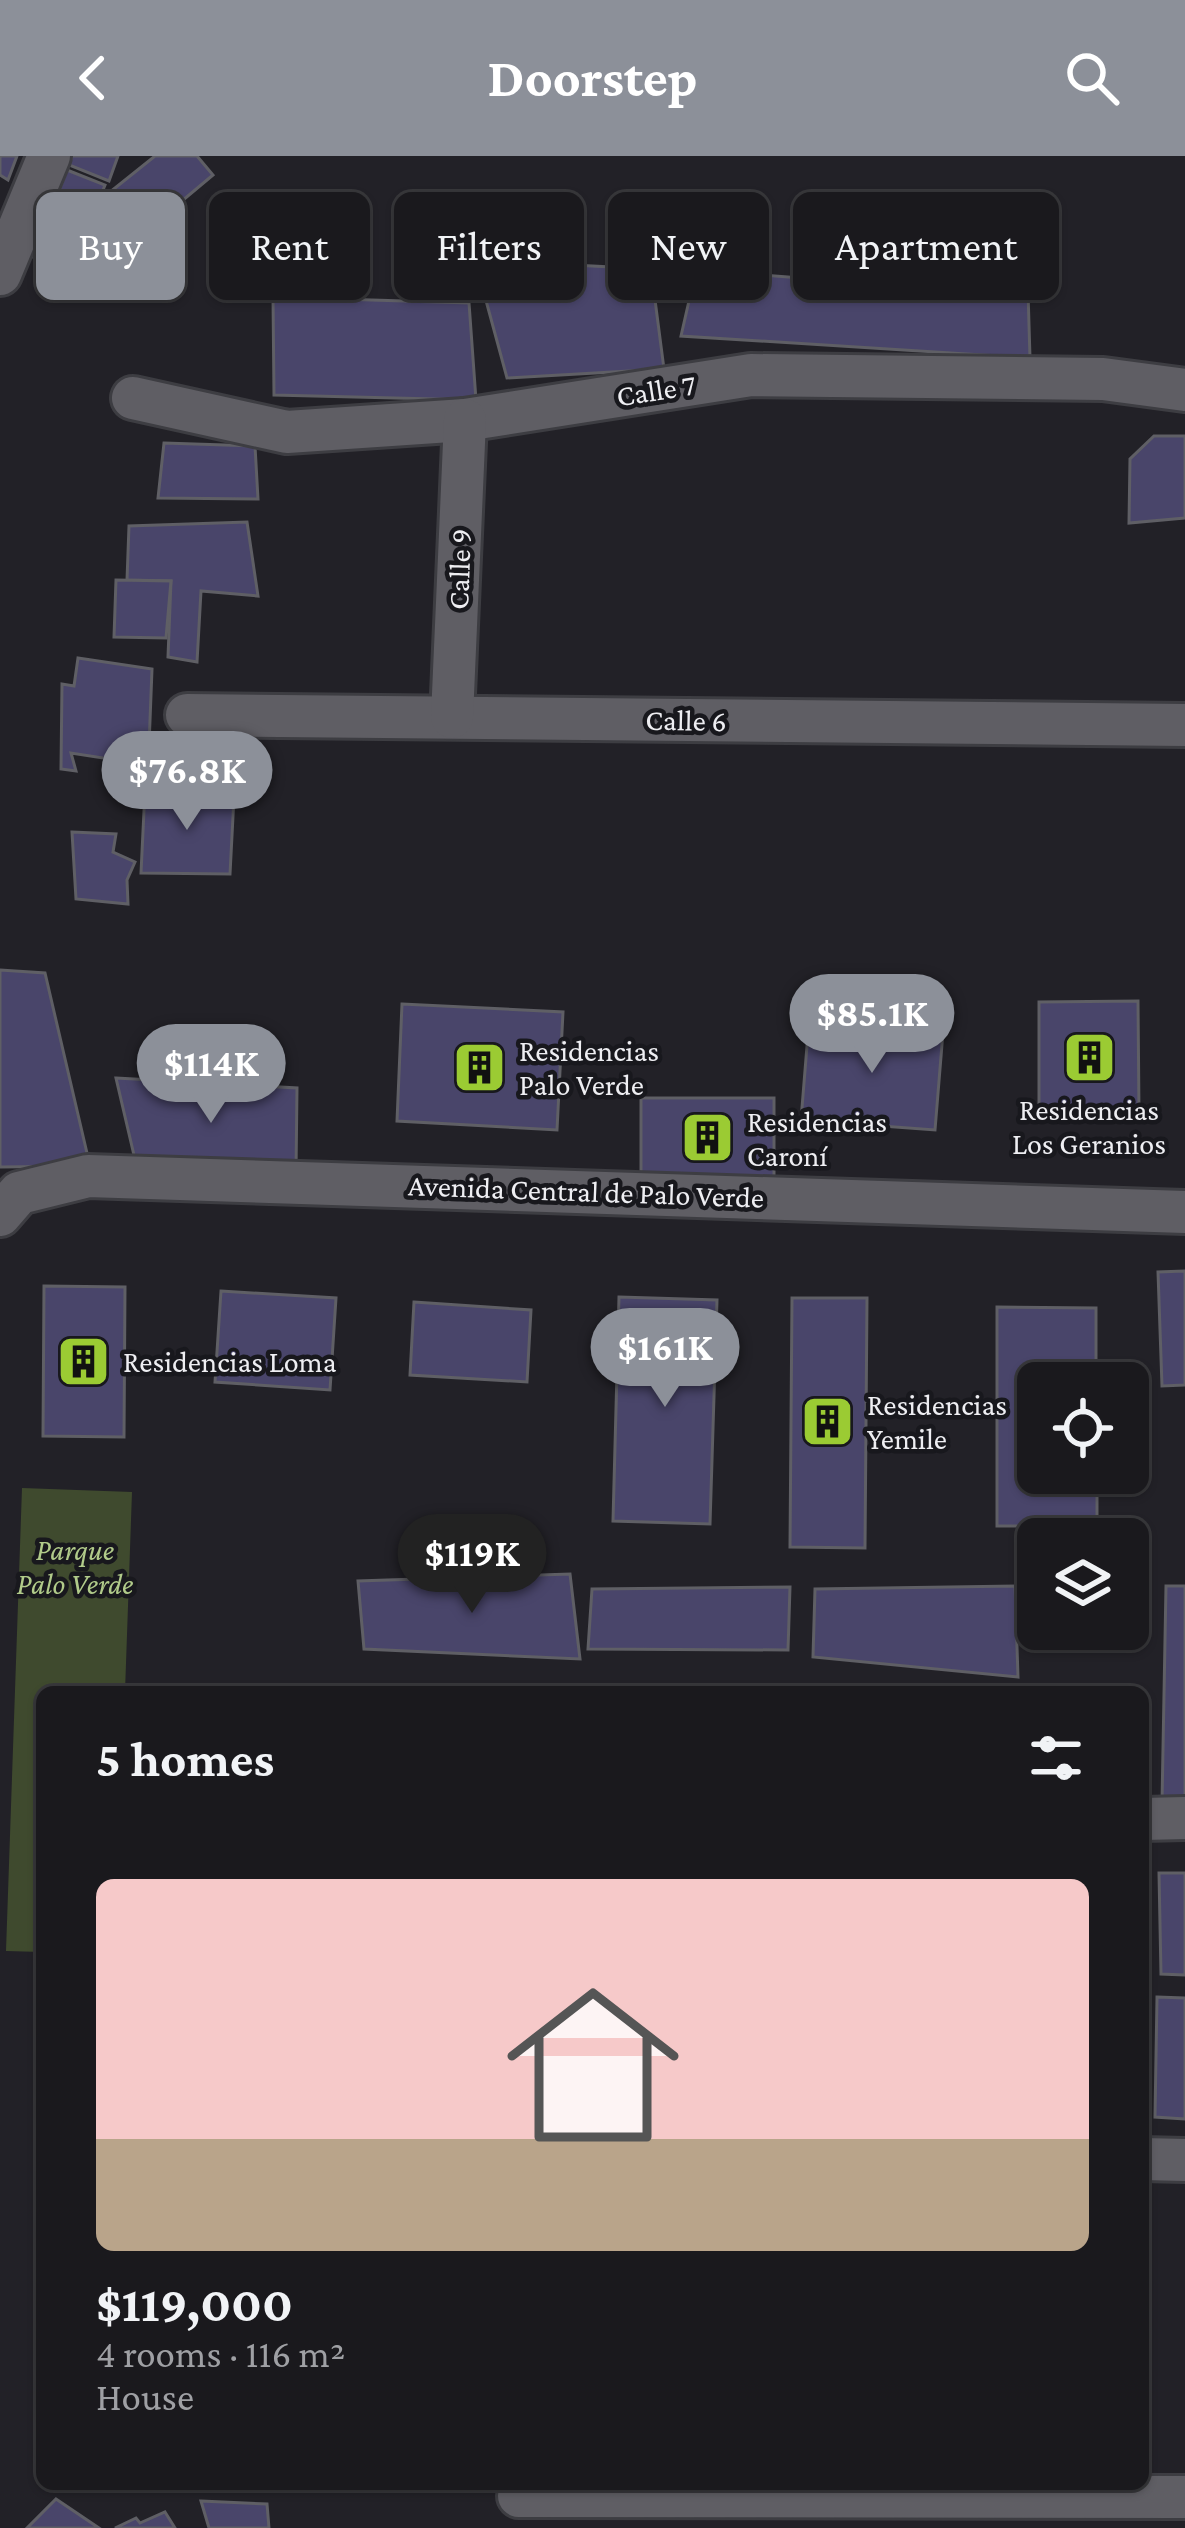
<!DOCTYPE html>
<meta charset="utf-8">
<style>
:root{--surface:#1a191d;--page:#27262a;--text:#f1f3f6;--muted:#9fa0a4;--line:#38383b;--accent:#8c9099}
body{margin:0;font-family:"Crimson Pro",serif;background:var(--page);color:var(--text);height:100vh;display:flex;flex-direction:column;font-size:45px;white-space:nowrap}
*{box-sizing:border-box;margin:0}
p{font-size:39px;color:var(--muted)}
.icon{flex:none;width:66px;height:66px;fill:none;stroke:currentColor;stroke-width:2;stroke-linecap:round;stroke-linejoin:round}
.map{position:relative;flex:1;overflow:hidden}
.side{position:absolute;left:36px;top:1530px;width:1113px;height:804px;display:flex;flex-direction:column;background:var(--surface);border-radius:18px;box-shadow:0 3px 9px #0004,0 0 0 3px var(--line)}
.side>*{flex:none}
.banner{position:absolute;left:36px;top:36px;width:1113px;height:108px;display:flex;gap:24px}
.buttons{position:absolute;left:1017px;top:1206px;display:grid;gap:24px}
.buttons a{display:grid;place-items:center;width:132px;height:132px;border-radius:18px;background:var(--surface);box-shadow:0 3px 9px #0004,0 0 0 3px var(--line);font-size:60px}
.price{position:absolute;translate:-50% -102px;padding:0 27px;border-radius:42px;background:var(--accent);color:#fff;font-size:39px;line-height:78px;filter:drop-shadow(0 3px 6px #0008)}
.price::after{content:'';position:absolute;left:50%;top:72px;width:36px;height:27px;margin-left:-18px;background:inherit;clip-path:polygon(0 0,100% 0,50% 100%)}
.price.active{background:#222;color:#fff}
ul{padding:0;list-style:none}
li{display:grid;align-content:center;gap:24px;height:636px;padding:0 60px}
li span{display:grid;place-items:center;height:372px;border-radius:18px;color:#555}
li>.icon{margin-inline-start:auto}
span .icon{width:216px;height:216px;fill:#fffc;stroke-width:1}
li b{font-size:51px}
h2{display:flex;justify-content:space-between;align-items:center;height:144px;padding:0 60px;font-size:51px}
.chip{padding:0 42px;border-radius:18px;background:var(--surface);box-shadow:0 3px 9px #0004,0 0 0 3px var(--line);font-size:42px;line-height:108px}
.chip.active{background:var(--accent);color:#fff}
header{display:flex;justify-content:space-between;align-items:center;height:156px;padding:0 60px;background:var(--accent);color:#fff;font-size:54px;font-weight:700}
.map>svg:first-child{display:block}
.green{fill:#3f4a2e}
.building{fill:#49456a;stroke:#5f5f65;stroke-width:3}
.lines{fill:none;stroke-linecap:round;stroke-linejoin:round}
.minor-casing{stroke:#3d3d42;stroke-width:48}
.minor{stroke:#5f5e64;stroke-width:42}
.labels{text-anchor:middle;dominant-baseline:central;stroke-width:9;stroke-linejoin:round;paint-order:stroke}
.street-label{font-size:30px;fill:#eeeef2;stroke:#18181d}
.poi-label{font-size:30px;fill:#eeeef2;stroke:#18181d;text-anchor:start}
.park-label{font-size:30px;font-style:italic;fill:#b1cb8a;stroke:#18181d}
</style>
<header><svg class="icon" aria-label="back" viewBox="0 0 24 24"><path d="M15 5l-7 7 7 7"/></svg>Doorstep<svg class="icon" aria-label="search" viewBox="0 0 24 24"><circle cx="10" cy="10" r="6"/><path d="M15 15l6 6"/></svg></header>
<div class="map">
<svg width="1185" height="2372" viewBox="0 0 1185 2372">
<rect width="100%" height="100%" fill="#222127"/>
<polygon class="green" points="22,1332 132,1336 125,1536 42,1536 42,1796 6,1795"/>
<g class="building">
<polygon points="0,0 17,0 8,24 0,19"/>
<polygon points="72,0 118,0 109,25 69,9"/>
<polygon points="155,0 197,0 213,19 139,81 105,40"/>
<polygon points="67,14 105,29 86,76 97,80 113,62 127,74 93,124 33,101"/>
<polygon points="949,88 1027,102 1030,202 681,180 696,114 944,133"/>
<polygon points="475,104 651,113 664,213 507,222"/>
<polygon points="273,141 469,147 476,244 274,239"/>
<polygon points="1154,280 1185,280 1185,362 1129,367 1130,303"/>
<polygon points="164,287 255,290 258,343 158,342"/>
<polygon points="247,366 258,440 201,435 197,506 168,501 171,425 127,424 129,370"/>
<polygon points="116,424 171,425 166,482 114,481"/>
<polygon points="78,502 152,513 149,590 127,591 129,606 71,597 76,615 61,613 62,528 74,530"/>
<polygon points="145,634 234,641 230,718 141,717"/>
<polygon points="72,676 116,678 113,696 135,706 127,724 128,748 76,743"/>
<polygon points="0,814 45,817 90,1010 0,1011"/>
<polygon points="1138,845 1139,957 1039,958 1039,846"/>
<polygon points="402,848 563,856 557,974 397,965"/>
<polygon points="809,865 943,876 935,974 801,964"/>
<polygon points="116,922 297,932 296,1016 137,1012"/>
<polygon points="641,942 774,942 774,1021 641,1022"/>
<polygon points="1185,1115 1185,1229 1162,1230 1158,1116"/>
<polygon points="44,1130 125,1131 124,1281 43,1280"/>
<polygon points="221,1135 336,1142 330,1234 215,1226"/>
<polygon points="619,1141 717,1144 710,1368 613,1365"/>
<polygon points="792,1142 867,1142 865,1392 790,1391"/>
<polygon points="414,1146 531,1154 527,1226 410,1219"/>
<polygon points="997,1151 1096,1152 1096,1227 1038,1227 1038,1317 1097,1317 1097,1370 997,1370"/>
<polygon points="570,1418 580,1503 364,1493 358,1425"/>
<polygon points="1015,1430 1018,1521 813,1501 815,1433"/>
<polygon points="1166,1430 1185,1430 1185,1647 1162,1647"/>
<polygon points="790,1431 788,1494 588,1493 592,1433"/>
<rect x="809" y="1532" width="120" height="4"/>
<polygon points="1159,1717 1185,1717 1185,1819 1161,1818"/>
<polygon points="1157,1841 1185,1842 1185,1963 1155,1961"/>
<polygon points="56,2343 99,2372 27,2372"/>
<polygon points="201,2345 267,2348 269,2372 209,2372"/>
<polygon points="165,2356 175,2372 115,2372 136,2362 140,2367"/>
</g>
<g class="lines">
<defs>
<g id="minor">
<polyline points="0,118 49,0"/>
<polyline points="133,242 287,276 465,264 751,219 1103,223 1185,234"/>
<polyline points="187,559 1185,569"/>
<polyline points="452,561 465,264"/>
<polyline points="0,1059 19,1037 88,1020 1185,1056"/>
<polyline points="1143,1663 1185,1662"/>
<polyline points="1143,2003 1185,2004"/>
<polyline points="519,2340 1185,2341"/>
</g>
</defs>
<use href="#minor" class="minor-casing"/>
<use href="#minor" class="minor"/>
</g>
<defs>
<symbol id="building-square" viewBox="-11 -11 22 22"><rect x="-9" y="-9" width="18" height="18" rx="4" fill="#9bcb33" stroke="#18181d"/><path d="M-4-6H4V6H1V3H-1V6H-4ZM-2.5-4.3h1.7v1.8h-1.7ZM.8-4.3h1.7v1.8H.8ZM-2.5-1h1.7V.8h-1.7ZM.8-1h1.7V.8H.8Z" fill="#111"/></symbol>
</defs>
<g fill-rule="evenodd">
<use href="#building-square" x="1060" y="872" width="59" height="59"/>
<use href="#building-square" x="450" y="882" width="59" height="59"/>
<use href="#building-square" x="678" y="952" width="59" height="59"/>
<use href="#building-square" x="54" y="1176" width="59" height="59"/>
<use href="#building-square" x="798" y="1236" width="59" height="59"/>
</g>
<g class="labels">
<g class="street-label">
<text transform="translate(656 234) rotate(-9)">Calle 7</text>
<text transform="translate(459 413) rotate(-88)">Calle 9</text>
<text transform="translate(686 564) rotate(1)">Calle 6</text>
<text transform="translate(586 1035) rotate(2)">Avenida Central de Palo Verde</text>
</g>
<g class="poi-label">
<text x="519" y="894">Residencias<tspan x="519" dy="34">Palo Verde</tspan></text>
<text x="1089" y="953" text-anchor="middle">Residencias<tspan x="1089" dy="34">Los Geranios</tspan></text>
<text x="747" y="965">Residencias<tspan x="747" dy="34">Caroní</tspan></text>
<text x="123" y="1205">Residencias Loma</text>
<text x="867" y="1248">Residencias<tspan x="867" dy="34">Yemile</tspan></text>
</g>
<g class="park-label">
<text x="75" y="1393">Parque<tspan x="75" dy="34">Palo Verde</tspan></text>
</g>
</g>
</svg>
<div class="buttons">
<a><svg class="icon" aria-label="locate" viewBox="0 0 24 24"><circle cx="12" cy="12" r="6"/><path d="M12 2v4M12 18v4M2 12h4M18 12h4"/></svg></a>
<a><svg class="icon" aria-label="layers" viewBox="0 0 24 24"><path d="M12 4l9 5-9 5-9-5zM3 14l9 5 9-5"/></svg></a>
</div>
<b class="price" style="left:187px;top:677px">$76.8K</b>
<b class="price" style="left:872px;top:920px">$85.1K</b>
<b class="price" style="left:211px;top:970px">$114K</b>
<b class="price" style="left:665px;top:1254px">$161K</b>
<b class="price active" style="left:472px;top:1460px">$119K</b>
<div class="banner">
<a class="chip active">Buy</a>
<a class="chip">Rent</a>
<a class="chip">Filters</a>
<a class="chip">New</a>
<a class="chip">Apartment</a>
</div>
<section class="side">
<h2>5 homes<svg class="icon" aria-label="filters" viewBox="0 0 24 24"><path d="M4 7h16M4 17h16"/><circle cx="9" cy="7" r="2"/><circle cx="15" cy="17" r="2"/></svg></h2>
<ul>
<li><span style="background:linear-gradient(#f6c9c9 70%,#b9a48a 0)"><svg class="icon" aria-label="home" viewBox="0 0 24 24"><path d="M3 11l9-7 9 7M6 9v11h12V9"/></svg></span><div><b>$119,000</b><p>4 rooms · 116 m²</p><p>House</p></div></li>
</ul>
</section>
</div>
